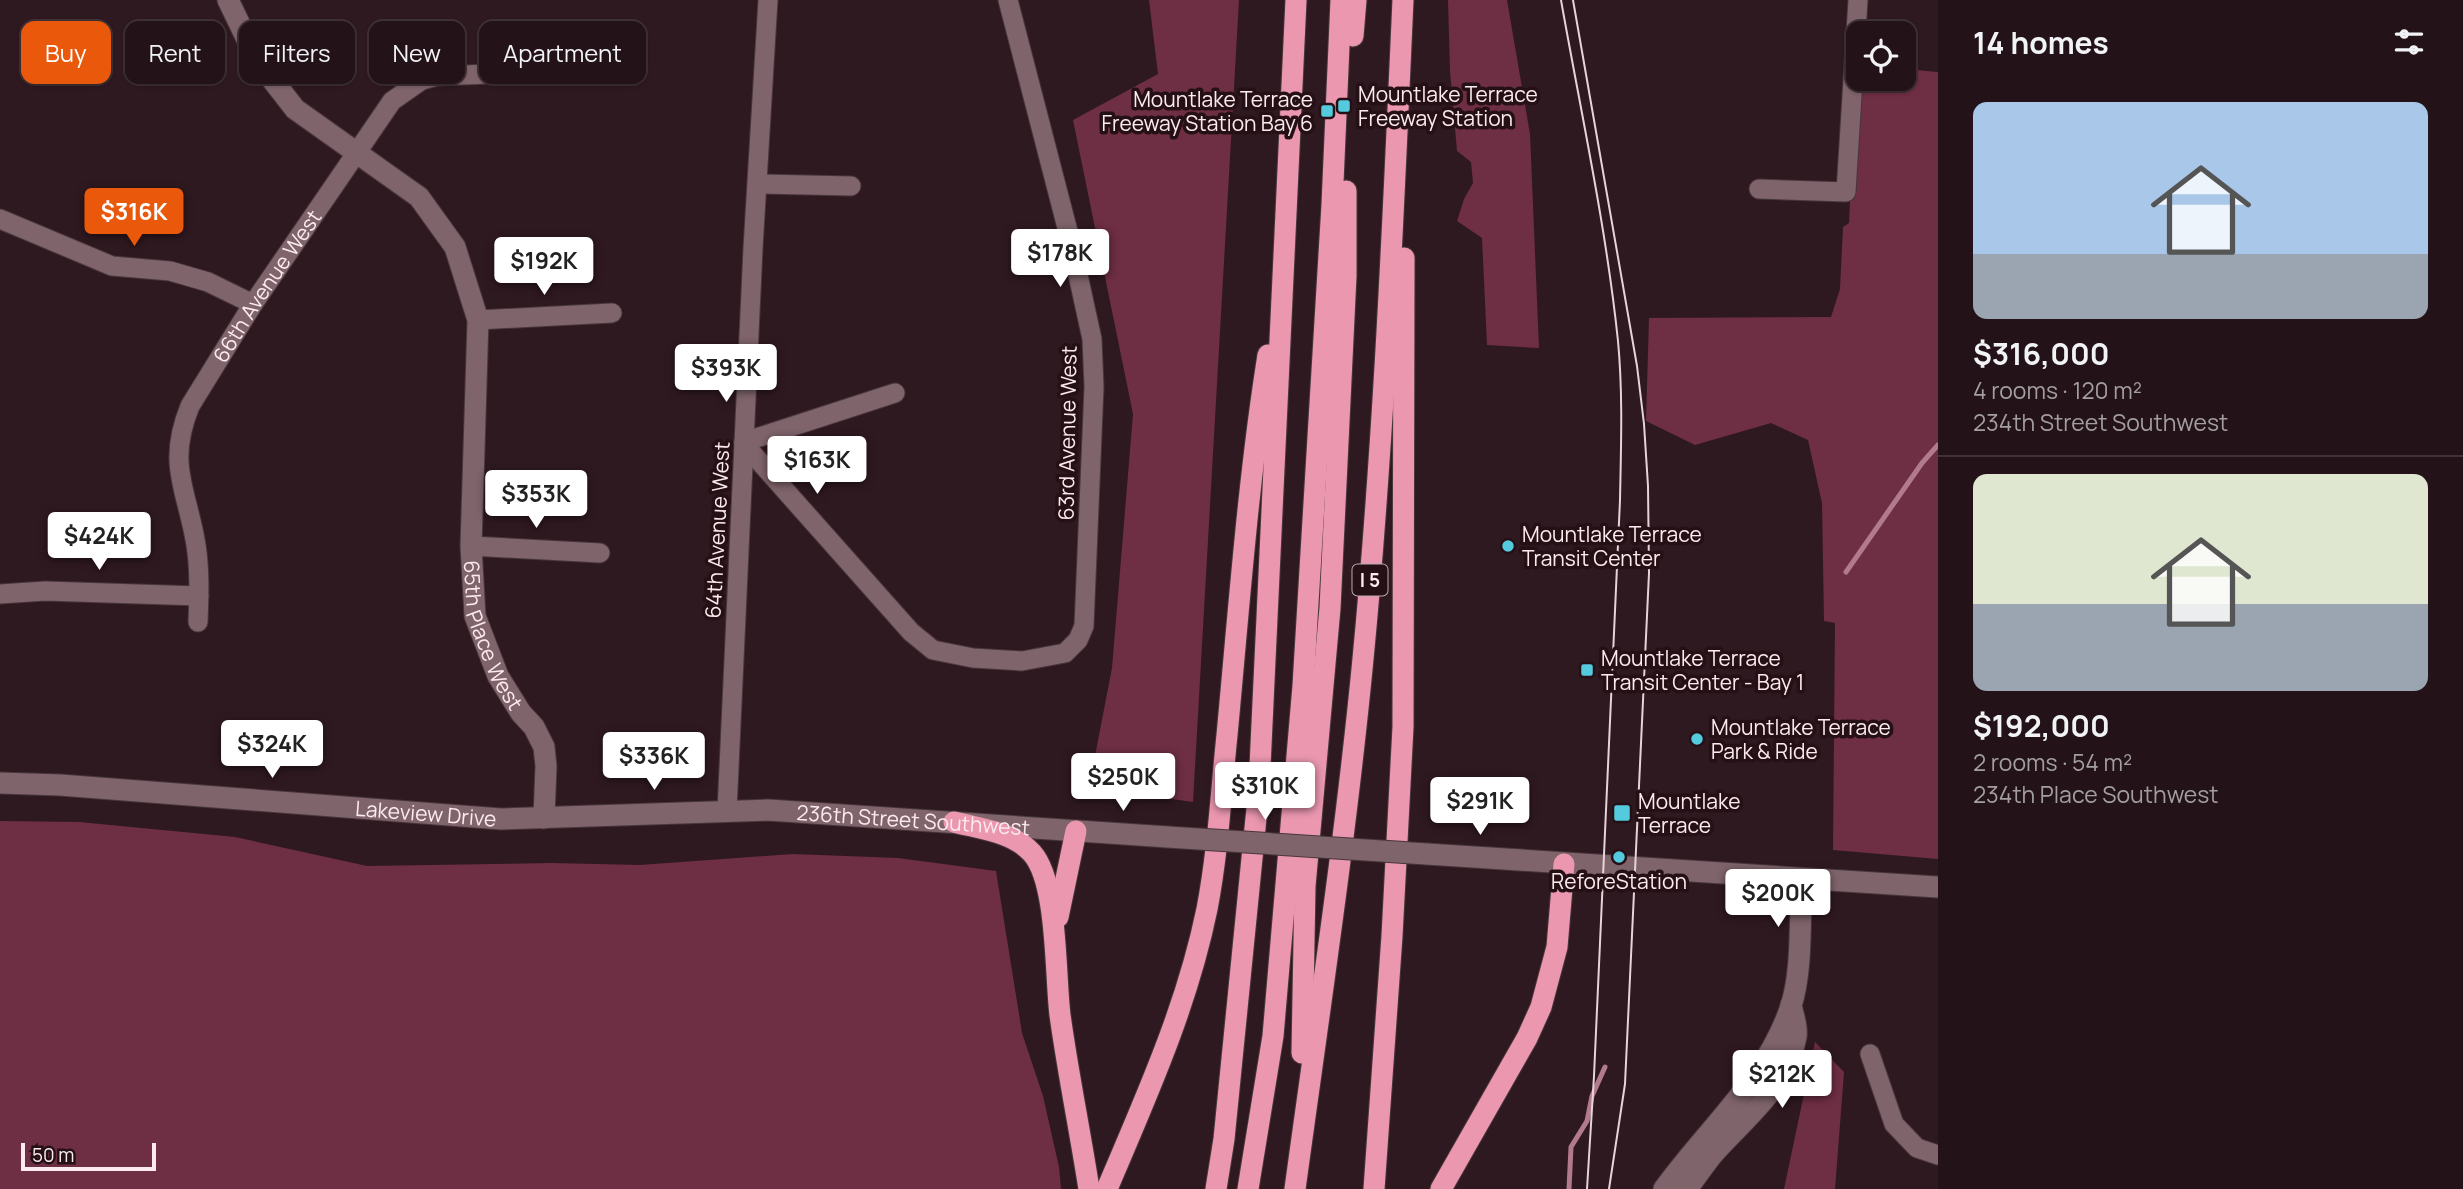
<!DOCTYPE html>
<meta charset="utf-8">
<style>
:root{--surface:#231318;--page:#2b1c21;--text:#f1f3f6;--muted:#a39ea2;--line:#403237;--accent:#ea580c}
body{margin:0;font-family:Manrope,sans-serif;background:var(--page);color:var(--text);height:100vh;display:flex;flex-direction:column;font-size:26px;white-space:nowrap}
*{box-sizing:border-box;margin:0}
p{font-size:23px;color:var(--muted)}
.icon{flex:none;width:38px;height:38px;fill:none;stroke:currentColor;stroke-width:2;stroke-linecap:round;stroke-linejoin:round}
.map{position:relative;flex:1;overflow:hidden}
.drawer{display:flex;flex-direction:column;background:var(--surface);width:525px}
.drawer>*{flex:none}
.top-card{position:absolute;left:21px;top:21px;width:665px;height:63px;display:flex;gap:14px}
.tools{position:absolute;left:1846px;top:21px;display:grid;gap:14px}
.tools a{display:grid;place-items:center;width:70px;height:70px;border-radius:14px;background:var(--surface);box-shadow:0 2px 5px #0004,0 0 0 2px var(--line);font-size:35px}
.scale{position:absolute;left:21px;bottom:18px;width:135px;box-sizing:border-box;padding-left:7px;border:4px solid #fbeaee;border-top:0;font-size:19px;line-height:24px;white-space:nowrap;color:#fbeaee;-webkit-text-stroke:5px #251016;paint-order:stroke}
.price{position:absolute;translate:-50% -60px;padding:0 16px;border-radius:7px;background:#fff;color:#222;font-size:23px;line-height:46px;filter:drop-shadow(0 2px 4px #0008)}
.price::after{content:'';position:absolute;left:50%;top:42px;width:21px;height:16px;margin-left:-10px;background:inherit;clip-path:polygon(0 0,100% 0,50% 100%)}
.price.on{background:var(--accent);color:#fff}
ul{padding:0;list-style:none}
li{display:grid;align-content:center;gap:14px;height:371px;padding:0 35px}
li+li{border-top:2px solid var(--line)}
li span{display:grid;place-items:center;height:217px;border-radius:14px;color:#555}
li>.icon{margin-inline-start:auto}
span .icon{width:126px;height:126px;fill:#fffc;stroke-width:1}
li b{font-size:30px}
h2{display:flex;justify-content:space-between;align-items:center;height:84px;padding:0 35px;font-size:30px}
.pill{padding:0 24px;border-radius:14px;background:var(--surface);box-shadow:0 2px 5px #0004,0 0 0 2px var(--line);font-size:24px;line-height:63px}
.pill.on{background:var(--accent);color:#fff}
main{display:flex;flex:1;min-height:0}
.map>svg:first-child{display:block}
.green{fill:#6e2e44}
.lines{fill:none;stroke-linecap:round;stroke-linejoin:round}
.stream{stroke:#b17b8c;stroke-width:5}
.street-casing{stroke:#48373b;stroke-width:21}
.secondary-casing{stroke:#48373b;stroke-width:23}
.highway-casing{stroke:#48373b;stroke-width:23}
.street{stroke:#7f646b;stroke-width:19}
.secondary{stroke:#7f646b;stroke-width:21}
.highway{stroke:#eb97b0;stroke-width:21}
.tram{stroke:#e6d4d8;stroke-width:2}
.secondary-bridge-casing{stroke:#48373b;stroke-width:23;stroke-linecap:butt}
.secondary-bridge{stroke:#7f646b;stroke-width:21}
.poi-dot{fill:#54cade;stroke:#251016;stroke-width:2.5}
.labels{text-anchor:middle;dominant-baseline:central;stroke-width:7;stroke-linejoin:round;paint-order:stroke}
.shield{fill:#251016;stroke:#bba9ad;stroke-width:2}
.shield-label{font-size:19px;font-weight:bold;fill:#fbeaee}
.poi-label{font-size:21px;fill:#fbeaee;stroke:#251016;text-anchor:start}
.street-label{font-size:21px;fill:#fbeaee;stroke:#251016}
</style>
<main>
<div class="map">
<svg width="1938" height="1189" viewBox="0 0 1938 1189">
<rect width="100%" height="100%" fill="#2f1920"/>
<g class="green">
<polygon points="1149,0 1239,0 1193,802 1089,787 1112,668 1133,414 1073,120 1158,74"/>
<polygon points="1448,0 1507,0 1530,134 1539,348 1487,345 1482,238 1457,221 1464,199 1473,183 1471,162 1457,151 1450,71"/>
<polygon points="1856,66 1858,79 1904,79 1904,69 1938,72 1938,859 1833,850 1835,623 1824,621 1822,503 1808,440 1771,423 1695,445 1646,421 1649,318 1831,317 1840,289 1843,227 1849,223"/>
<polygon points="0,821 79,822 235,837 367,866 552,863 640,865 793,854 898,858 996,871 1022,1033 1043,1096 1059,1167 1061,1189 0,1189"/>
<polygon points="1815,1042 1844,1072 1835,1189 1784,1189"/>
</g>
<g class="lines">
<g class="stream">
<polyline points="1846,572 1922,463 1938,445"/>
<polyline points="1762,1085 1779,1057"/>
<polyline points="1569,1189 1571,1147 1587,1121 1592,1096 1605,1067"/>
</g>
<defs>
<g id="street">
<polyline points="758,184 851,186"/>
<polyline points="1759,189 1846,192 1858,0"/>
<polyline points="0,219 112,266 170,271 208,282 253,304"/>
<polyline points="478,320 612,313"/>
<polyline points="744,442 895,393"/>
<polyline points="744,444 911,632 933,650 973,658 1022,661 1065,653 1078,640 1084,626 1094,387 1092,339 1071,243 1008,0"/>
<polyline points="471,546 600,553"/>
<polyline points="0,594 45,591 199,596"/>
<path id="s1" d="M198,622c1,-26 2,-51 -2,-77 -9,-56 -30,-80 -6,-139l63,-102 139,-203 30,-21 15,-4 184,-7"/>
<polyline points="727,811 753,248 768,0"/>
<polyline points="1870,1054 1894,1124 1917,1148 1938,1155"/>
</g>
<g id="secondary">
<path id="s2" d="M228,0l29,60 38,49 124,88 36,50 23,73 -7,226 4,70 23,60 23,37 13,14 10,20 2,19 -2,52"/>
<path id="s3" d="M0,783l60,2 441,34 267,-9 400,27"/>
<polyline points="1427,854 1938,887"/>
<path d="M1664,1189c44,-61 103,-110 127,-183 12,-38 8,-87 11,-127"/>
<path d="M1687,1189c9,-12 17,-24 26,-35 31,-35 75,-68 83,-117 2,-10 -3,-22 -5,-32"/>
</g>
<g id="highway">
<polyline points="1353,36 1356,0"/>
<path d="M954,822c27,7 59,10 78,31 26,29 23,122 28,162 8,58 20,116 29,174"/>
<polyline points="1058,917 1076,831"/>
<polyline points="1302,1053 1305,886 1330,608 1346,276 1346,191"/>
<path d="M1107,1189c39,-92 80,-182 100,-280 11,-57 14,-116 20,-174 12,-127 21,-254 41,-380"/>
<polyline points="1216,1189 1224,1139 1259,788 1296,0"/>
<polyline points="1248,1189 1273,1036 1303,686 1332,205 1341,0"/>
<path d="M1295,1189c24,-176 51,-353 68,-530 21,-219 30,-439 40,-659"/>
<polyline points="1374,1189 1392,936 1403,727 1404,258"/>
<polyline points="1441,1189 1527,1038 1541,1007 1557,947 1564,864"/>
</g>
</defs>
<use href="#street" class="street-casing"/>
<use href="#secondary" class="secondary-casing"/>
<use href="#highway" class="highway-casing"/>
<use href="#street" class="street"/>
<use href="#secondary" class="secondary"/>
<use href="#highway" class="highway"/>
<g class="tram">
<path d="M1561,0c20,113 45,226 57,341 5,53 3,106 2,159l-26,576 -7,113"/>
<polyline points="1573,0 1637,366 1644,424 1648,486 1649,573 1625,1084 1609,1189"/>
</g>
<defs>
<polyline id="secondary-bridge" points="1168,837 1427,854"/>
</defs>
<use href="#secondary-bridge" class="secondary-bridge-casing"/>
<use href="#secondary-bridge" class="secondary-bridge"/>
</g>
<g class="poi-dot">
<rect x="1337" y="99" width="14" height="14" rx="3.5"/>
<rect x="1320" y="104" width="14" height="14" rx="3.5"/>
<circle cx="1508" cy="546" r="7"/>
<rect x="1580" y="663" width="14" height="14" rx="3.5"/>
<circle cx="1697" cy="739" r="7"/>
<rect x="1613" y="804" width="18" height="18" rx="3.5"/>
<circle cx="1619" cy="857" r="7"/>
</g>
<g class="labels">
<rect class="shield" x="1352.5" y="564.5" width="35" height="31" rx="5"/>
<g class="shield-label">
<text x="1370" y="580">I 5</text>
</g>
<g class="poi-label">
<text x="1358" y="94">Mountlake Terrace<tspan x="1358" dy="24">Freeway Station</tspan></text>
<text x="1313" y="99" text-anchor="end">Mountlake Terrace<tspan x="1313" dy="24">Freeway Station Bay 6</tspan></text>
<text x="1522" y="534">Mountlake Terrace<tspan x="1522" dy="24">Transit Center</tspan></text>
<text x="1601" y="658">Mountlake Terrace<tspan x="1601" dy="24">Transit Center - Bay 1</tspan></text>
<text x="1711" y="727">Mountlake Terrace<tspan x="1711" dy="24">Park &amp; Ride</tspan></text>
<text x="1638" y="801">Mountlake<tspan x="1638" dy="24">Terrace</tspan></text>
<text x="1619" y="881" text-anchor="middle">ReforeStation</text>
</g>
<g class="street-label">
<text stroke="none"><textPath href="#s1" startOffset="362">66th Avenue West</textPath></text>
<text transform="translate(1067 433) rotate(-89)">63rd Avenue West</text>
<text transform="translate(717 530) rotate(-87)">64th Avenue West</text>
<text stroke="none"><textPath href="#s2" startOffset="738">65th Place West</textPath></text>
<text stroke="none"><textPath href="#s3" startOffset="427">Lakeview Drive</textPath></text>
<text stroke="none"><textPath href="#s3" startOffset="915">236th Street Southwest</textPath></text>
</g>
</g>
</svg>
<div class="tools">
<a><svg class="icon" aria-label="locate" viewBox="0 0 24 24"><circle cx="12" cy="12" r="6"/><path d="M12 2v4M12 18v4M2 12h4M18 12h4"/></svg></a>
</div>
<div class="scale">50 m</div>
<b class="price on" style="left:134px;top:248px">$316K</b>
<b class="price" style="left:1060px;top:289px">$178K</b>
<b class="price" style="left:544px;top:297px">$192K</b>
<b class="price" style="left:726px;top:404px">$393K</b>
<b class="price" style="left:817px;top:496px">$163K</b>
<b class="price" style="left:536px;top:530px">$353K</b>
<b class="price" style="left:99px;top:572px">$424K</b>
<b class="price" style="left:272px;top:780px">$324K</b>
<b class="price" style="left:654px;top:792px">$336K</b>
<b class="price" style="left:1123px;top:813px">$250K</b>
<b class="price" style="left:1265px;top:822px">$310K</b>
<b class="price" style="left:1480px;top:837px">$291K</b>
<b class="price" style="left:1778px;top:929px">$200K</b>
<b class="price" style="left:1782px;top:1110px">$212K</b>
<div class="top-card">
<a class="pill on">Buy</a>
<a class="pill">Rent</a>
<a class="pill">Filters</a>
<a class="pill">New</a>
<a class="pill">Apartment</a>
</div>
</div>
<section class="drawer">
<h2>14 homes<svg class="icon" aria-label="filters" viewBox="0 0 24 24"><path d="M4 7h16M4 17h16"/><circle cx="9" cy="7" r="2"/><circle cx="15" cy="17" r="2"/></svg></h2>
<ul>
<li><span style="background:linear-gradient(#a9c7e8 70%,#9aa5b1 0)"><svg class="icon" aria-label="home" viewBox="0 0 24 24"><path d="M3 11l9-7 9 7M6 9v11h12V9"/></svg></span><div><b>$316,000</b><p>4 rooms · 120 m²</p><p>234th Street Southwest</p></div></li>
<li><span style="background:linear-gradient(#dfe7d0 60%,#9aa5b1 0)"><svg class="icon" aria-label="home" viewBox="0 0 24 24"><path d="M3 11l9-7 9 7M6 9v11h12V9"/></svg></span><div><b>$192,000</b><p>2 rooms · 54 m²</p><p>234th Place Southwest</p></div></li>
</ul>
</section>
</main>
